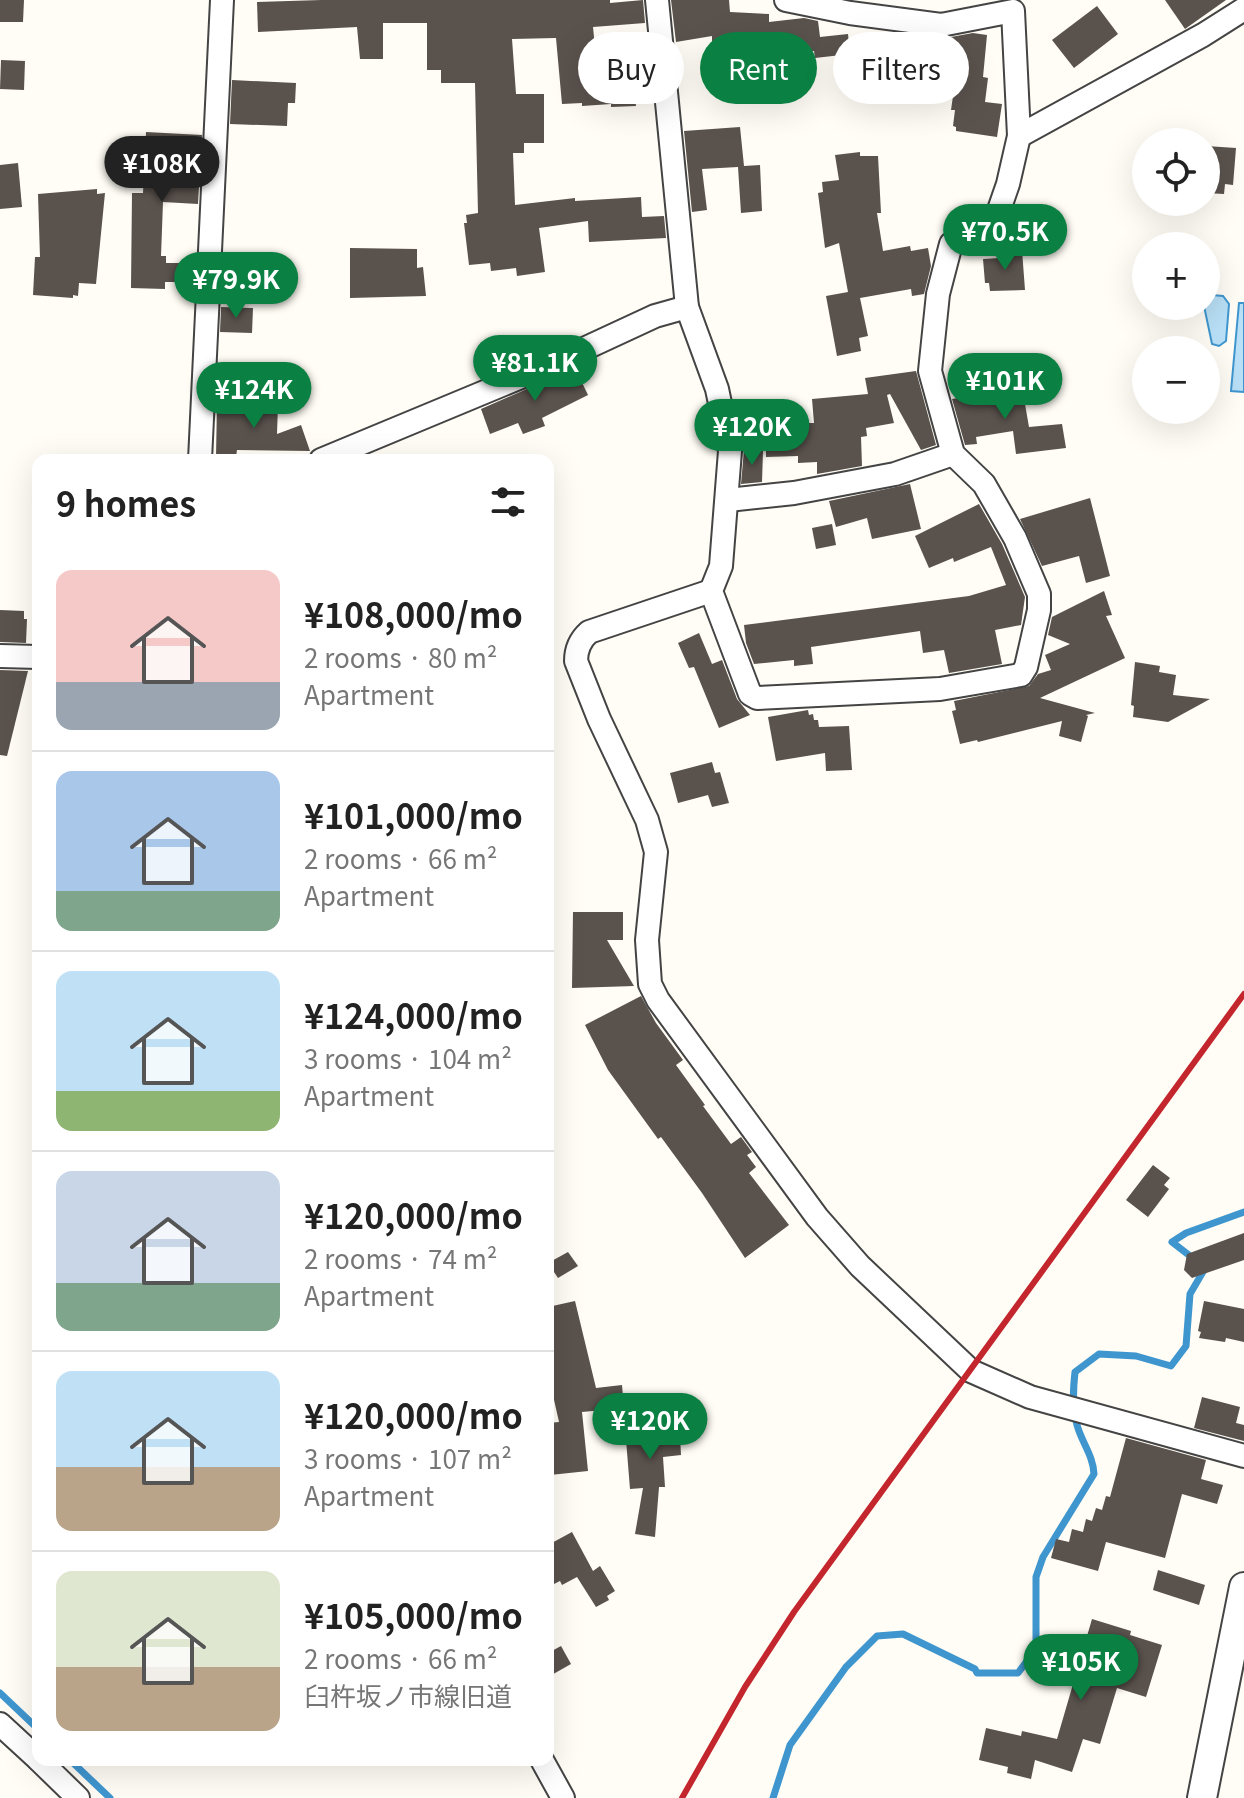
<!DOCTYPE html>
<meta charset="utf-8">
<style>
:root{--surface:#fff;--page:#f2f2f2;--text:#222;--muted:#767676;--line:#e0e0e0;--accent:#0b8043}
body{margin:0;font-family:Georgia,"Noto Sans JP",serif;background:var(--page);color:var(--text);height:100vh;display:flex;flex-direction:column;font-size:30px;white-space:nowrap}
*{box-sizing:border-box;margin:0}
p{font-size:26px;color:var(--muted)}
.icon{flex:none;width:44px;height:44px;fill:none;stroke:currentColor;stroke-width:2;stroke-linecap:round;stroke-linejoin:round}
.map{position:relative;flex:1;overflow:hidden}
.panel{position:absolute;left:32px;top:454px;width:522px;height:1312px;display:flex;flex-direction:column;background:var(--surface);border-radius:16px;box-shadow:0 8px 32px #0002}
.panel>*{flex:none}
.top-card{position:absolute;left:578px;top:32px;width:546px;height:72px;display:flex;gap:16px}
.controls{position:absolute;left:1132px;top:128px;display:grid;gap:16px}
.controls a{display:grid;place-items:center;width:88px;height:88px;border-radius:50%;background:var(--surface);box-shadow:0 8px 32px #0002;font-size:40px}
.price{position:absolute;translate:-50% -68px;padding:0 18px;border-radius:28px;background:var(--accent);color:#fff;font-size:26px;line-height:52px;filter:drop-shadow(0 2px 4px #0008)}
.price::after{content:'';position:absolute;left:50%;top:48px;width:24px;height:18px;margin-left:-12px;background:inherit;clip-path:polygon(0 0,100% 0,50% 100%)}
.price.selected{background:#222;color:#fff}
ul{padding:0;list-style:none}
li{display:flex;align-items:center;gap:24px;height:200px;padding:0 24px}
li+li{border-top:2px solid var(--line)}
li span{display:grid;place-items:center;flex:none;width:224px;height:160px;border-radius:16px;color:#555}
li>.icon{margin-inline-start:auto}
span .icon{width:96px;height:96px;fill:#fffc;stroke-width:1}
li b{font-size:34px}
h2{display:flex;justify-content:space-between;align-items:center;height:96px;padding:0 24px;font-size:34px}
.chip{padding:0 28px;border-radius:36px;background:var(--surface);box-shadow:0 8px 32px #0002;font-size:28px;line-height:72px}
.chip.selected{background:var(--accent);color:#fff}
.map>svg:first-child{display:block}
.water{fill:#b9e0f7;stroke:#3f96cf;stroke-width:2}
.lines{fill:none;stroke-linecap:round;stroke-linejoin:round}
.stream{stroke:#3f96cf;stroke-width:7}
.building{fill:#5a524d}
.minor-casing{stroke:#444;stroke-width:26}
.tertiary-casing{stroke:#444;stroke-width:32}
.minor{stroke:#fff;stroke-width:22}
.tertiary{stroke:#fff;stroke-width:28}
.rail{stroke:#c4262e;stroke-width:6}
</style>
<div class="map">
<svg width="1244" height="1798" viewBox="0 0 1244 1798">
<rect width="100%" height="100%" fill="#fffdf5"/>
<g class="water">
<polygon points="1211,295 1223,296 1229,304 1226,341 1219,346 1212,344 1204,306"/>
<polygon points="1239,303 1244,303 1244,392 1231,391"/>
</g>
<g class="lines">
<g class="stream">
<polyline points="1194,1259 1172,1242 1186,1233 1244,1212"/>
<polyline points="0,1693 38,1729"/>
<polyline points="70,1760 110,1798"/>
<path d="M773,1798l17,-53 56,-78 31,-31 26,-2 72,35 2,4h41l18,-24v-72l7,-20 51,-83c-1,-19 -12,-31 -17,-49 -5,-18 -4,-35 -2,-53l24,-18 37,2 35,10 15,-20 4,-52 14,-24"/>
</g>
</g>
<g class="building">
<polygon points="0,0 24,0 23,22 0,22"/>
<polygon points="321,0 610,0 610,3 643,0 645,23 593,27 597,67 629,64 630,74 633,74 636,106 611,107 611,104 582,106 582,103 562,104 556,38 512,39 516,94 544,94 544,143 524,143 524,153 513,153 515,205 575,198 575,201 641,197 642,217 664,216 666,238 589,242 588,221 539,228 545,272 517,276 516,268 491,271 490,263 469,265 464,223 467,223 466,215 478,213 475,83 441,83 441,70 427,70 427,23 383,23 383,59 360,59 357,27 258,32 257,2"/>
<polygon points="671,0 729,0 730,12 769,14 769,22 804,18 818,21 820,37 848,34 850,54 815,58 814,51 759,57 712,57 712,36 676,42"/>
<polygon points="1165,0 1226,0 1185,29"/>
<polygon points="1097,6 1118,34 1074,68 1052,40"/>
<polygon points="883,32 940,39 973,33 987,35 983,77 988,78 985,102 1002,104 997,137 956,131 956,127 953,126 955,110 951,110 953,96 945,95 946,90 939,89 944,57 882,50"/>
<polygon points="1,60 25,61 24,90 0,89"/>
<polygon points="232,80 296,83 295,103 288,103 287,126 230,124"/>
<polygon points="740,127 744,166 760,165 762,211 741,213 738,167 702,169 707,210 692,212 684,131"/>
<polygon points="146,132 202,135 198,204 163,202 161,256 166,256 166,263 185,263 185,282 165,282 165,289 131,288 132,193 143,193"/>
<polygon points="1206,146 1236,148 1233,185 1225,184 1224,194 1206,193"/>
<polygon points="860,152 860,156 878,156 881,213 877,213 883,251 910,246 911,251 928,248 931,266 924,294 912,296 911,289 860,298 868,336 859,338 861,351 837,356 826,296 848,292 839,243 825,248 818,193 823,192 822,182 839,180 835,155"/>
<polygon points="18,163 22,207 0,209 0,165"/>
<polygon points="97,189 97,194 105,193 96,284 79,283 78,296 73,295 73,298 33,295 35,257 40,257 38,194"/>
<polygon points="350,248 417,249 417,268 423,267 426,296 350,298"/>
<polygon points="1022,250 1025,290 990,291 989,283 985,283 983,259 999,258 998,252"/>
<polygon points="221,307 253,308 252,333 220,332"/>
<polygon points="575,368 588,395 542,418 545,426 523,434 518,423 490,434 481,409"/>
<polygon points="916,371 936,445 921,450 890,394 887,395 894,423 866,428 867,436 861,437 862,466 817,474 817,462 798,463 798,456 766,457 766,431 798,431 798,423 814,423 812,399 868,394 865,378"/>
<polygon points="1022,387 1029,427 1062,424 1066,448 1016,454 1013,431 976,437 977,444 965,445 952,399"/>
<polygon points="217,403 278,404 277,434 301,425 310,451 237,450 236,457 216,457"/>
<polygon points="744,450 763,451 762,482 741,484"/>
<polygon points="910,484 921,529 872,539 867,518 836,527 829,501"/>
<polygon points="1090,498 1110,576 1086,583 1079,556 1042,566 1020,519"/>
<polygon points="979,504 1002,544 1025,597 1021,625 995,630 1002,664 949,673 944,650 923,653 920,631 811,647 813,664 794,666 794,660 754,664 746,643 744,625 969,596 1006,585 991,547 954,562 953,558 929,568 915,536"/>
<polygon points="832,524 836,545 816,549 812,528"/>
<polygon points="1104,591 1112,615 1106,616 1125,658 1040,698 1095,713 1086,715 1088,716 1081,742 1059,736 1062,721 978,742 977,740 960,744 952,711 956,710 954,701 1029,686 1038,674 1051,670 1045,655 1070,644 1048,635 1052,617"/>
<polygon points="0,610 24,611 24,619 27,619 26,643 0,642"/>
<polygon points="699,633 712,664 722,660 737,699 750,715 719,728 694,667 689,668 678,643"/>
<polygon points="1135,662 1160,666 1159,672 1176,675 1173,695 1210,699 1168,722 1133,717 1134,706 1131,705"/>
<polygon points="0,670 28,671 7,756 0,755"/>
<polygon points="808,710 809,715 813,714 814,720 818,720 819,727 849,726 852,770 826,771 825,753 776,761 768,717"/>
<polygon points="712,762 715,773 720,772 729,803 712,807 708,795 678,803 670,773"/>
<polygon points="573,912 623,912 623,940 607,940 634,986 572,988"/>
<polygon points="641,996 656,1023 683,1060 676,1065 705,1105 703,1106 731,1144 741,1137 752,1152 747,1155 756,1167 749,1173 789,1225 745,1258 702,1193 661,1137 658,1139 608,1070 585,1025"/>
<polygon points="1153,1165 1170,1178 1164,1185 1169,1189 1148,1217 1126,1200"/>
<polygon points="1244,1233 1244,1260 1192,1278 1184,1270 1187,1254"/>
<polygon points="568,1252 578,1266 558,1278 548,1263"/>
<polygon points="575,1301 596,1388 622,1385 624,1408 582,1412 588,1471 550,1475 548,1423 559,1422 548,1373 548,1307"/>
<polygon points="1204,1301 1244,1309 1244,1342 1226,1338 1225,1342 1199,1338 1201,1332 1198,1331"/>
<polygon points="1202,1397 1240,1407 1236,1423 1244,1425 1244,1441 1194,1428"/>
<polygon points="651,1412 651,1417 679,1415 681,1455 663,1457 665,1487 659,1487 655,1537 635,1534 643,1488 630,1489 624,1415"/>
<polygon points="1126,1438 1206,1460 1201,1479 1223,1485 1217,1504 1182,1494 1165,1558 1106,1542 1098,1571 1051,1558 1056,1539 1069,1542 1072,1529 1083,1532 1086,1519 1092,1521 1096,1508 1102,1510 1106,1496 1110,1497"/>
<polygon points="572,1532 593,1571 600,1566 615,1591 607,1596 609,1600 596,1607 577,1577 562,1585 560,1581 548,1587 548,1545"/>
<polygon points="1158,1570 1205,1585 1199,1605 1153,1590"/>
<polygon points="1092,1619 1131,1631 1130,1635 1162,1645 1146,1697 1117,1688 1100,1744 1083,1739 1072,1772 1035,1760 1031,1779 1007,1773 1008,1767 979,1760 986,1728 1021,1736 1022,1731 1057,1739"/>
<polygon points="561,1646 571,1664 548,1677 548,1653"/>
</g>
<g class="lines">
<defs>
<g id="minor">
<polyline points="657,0 687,307 717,389 730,451 721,566 711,591 750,694 757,698 940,689 1021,675 1026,667 1039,610 1039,594 1015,538 984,484 953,454 930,371 938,294 951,244 991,233 1008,184 1019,136 1013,11 941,25 850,13 786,0"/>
<polyline points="1019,136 1203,35 1244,9"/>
<polyline points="200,460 222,0"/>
<polyline points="321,460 545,367 655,316 687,307"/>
<polyline points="728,500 794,493 895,474 953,454"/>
<path d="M711,591l-122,41c-9,8 -13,18 -13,29l23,58 48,101 9,32 -9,88 3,44 8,16 159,217 43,49 111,105 59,26 214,59"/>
<polyline points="0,656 38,657"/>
<polyline points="0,1724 38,1759"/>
<polyline points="39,1760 78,1798"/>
<polyline points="542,1760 563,1798"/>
</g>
<polyline id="tertiary" points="1202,1798 1244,1587"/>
</defs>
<use href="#minor" class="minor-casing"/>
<use href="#tertiary" class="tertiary-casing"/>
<use href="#minor" class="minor"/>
<use href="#tertiary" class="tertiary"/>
<polyline class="rail" points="682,1798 745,1687 794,1612 1244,994"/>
</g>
</svg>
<div class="controls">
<a><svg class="icon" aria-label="locate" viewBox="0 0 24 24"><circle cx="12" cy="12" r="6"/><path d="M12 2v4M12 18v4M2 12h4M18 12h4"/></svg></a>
<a>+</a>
<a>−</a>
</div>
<b class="price selected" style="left:162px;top:204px">¥108K</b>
<b class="price" style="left:1005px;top:272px">¥70.5K</b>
<b class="price" style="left:236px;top:320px">¥79.9K</b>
<b class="price" style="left:535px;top:403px">¥81.1K</b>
<b class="price" style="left:1005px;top:421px">¥101K</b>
<b class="price" style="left:254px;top:430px">¥124K</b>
<b class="price" style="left:752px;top:467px">¥120K</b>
<b class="price" style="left:650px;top:1461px">¥120K</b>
<b class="price" style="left:1081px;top:1702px">¥105K</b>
<div class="top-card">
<a class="chip">Buy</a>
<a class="chip selected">Rent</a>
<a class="chip">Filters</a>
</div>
<section class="panel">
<h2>9 homes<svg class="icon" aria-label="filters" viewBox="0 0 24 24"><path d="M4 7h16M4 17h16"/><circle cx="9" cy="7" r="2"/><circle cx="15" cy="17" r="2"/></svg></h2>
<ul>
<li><span style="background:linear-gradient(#f6c9c9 70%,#9aa5b1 0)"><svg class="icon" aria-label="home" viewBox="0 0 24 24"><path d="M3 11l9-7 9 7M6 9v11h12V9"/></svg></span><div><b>¥108,000/mo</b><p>2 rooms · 80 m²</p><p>Apartment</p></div></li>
<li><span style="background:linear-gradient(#a9c7e8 75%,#7fa58c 0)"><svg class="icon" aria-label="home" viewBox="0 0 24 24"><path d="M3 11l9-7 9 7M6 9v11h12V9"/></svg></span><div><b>¥101,000/mo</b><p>2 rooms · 66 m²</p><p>Apartment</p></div></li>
<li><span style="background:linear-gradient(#bfe0f5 75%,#8fb573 0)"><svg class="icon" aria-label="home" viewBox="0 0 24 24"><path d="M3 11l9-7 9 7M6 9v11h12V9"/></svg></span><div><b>¥124,000/mo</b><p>3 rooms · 104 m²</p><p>Apartment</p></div></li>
<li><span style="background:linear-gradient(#c9d6e8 70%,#7fa58c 0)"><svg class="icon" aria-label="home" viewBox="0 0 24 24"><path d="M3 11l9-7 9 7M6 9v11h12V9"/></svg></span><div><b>¥120,000/mo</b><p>2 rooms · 74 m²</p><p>Apartment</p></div></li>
<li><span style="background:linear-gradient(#bfe0f5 60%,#b9a48a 0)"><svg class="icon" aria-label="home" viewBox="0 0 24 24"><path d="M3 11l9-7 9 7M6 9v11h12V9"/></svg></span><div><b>¥120,000/mo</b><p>3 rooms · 107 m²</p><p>Apartment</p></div></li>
<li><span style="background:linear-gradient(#dfe7d0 60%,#b9a48a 0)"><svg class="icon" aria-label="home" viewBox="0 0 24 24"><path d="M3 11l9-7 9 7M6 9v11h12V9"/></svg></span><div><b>¥105,000/mo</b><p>2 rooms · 66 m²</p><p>臼杵坂ノ市線旧道</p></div></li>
</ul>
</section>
</div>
